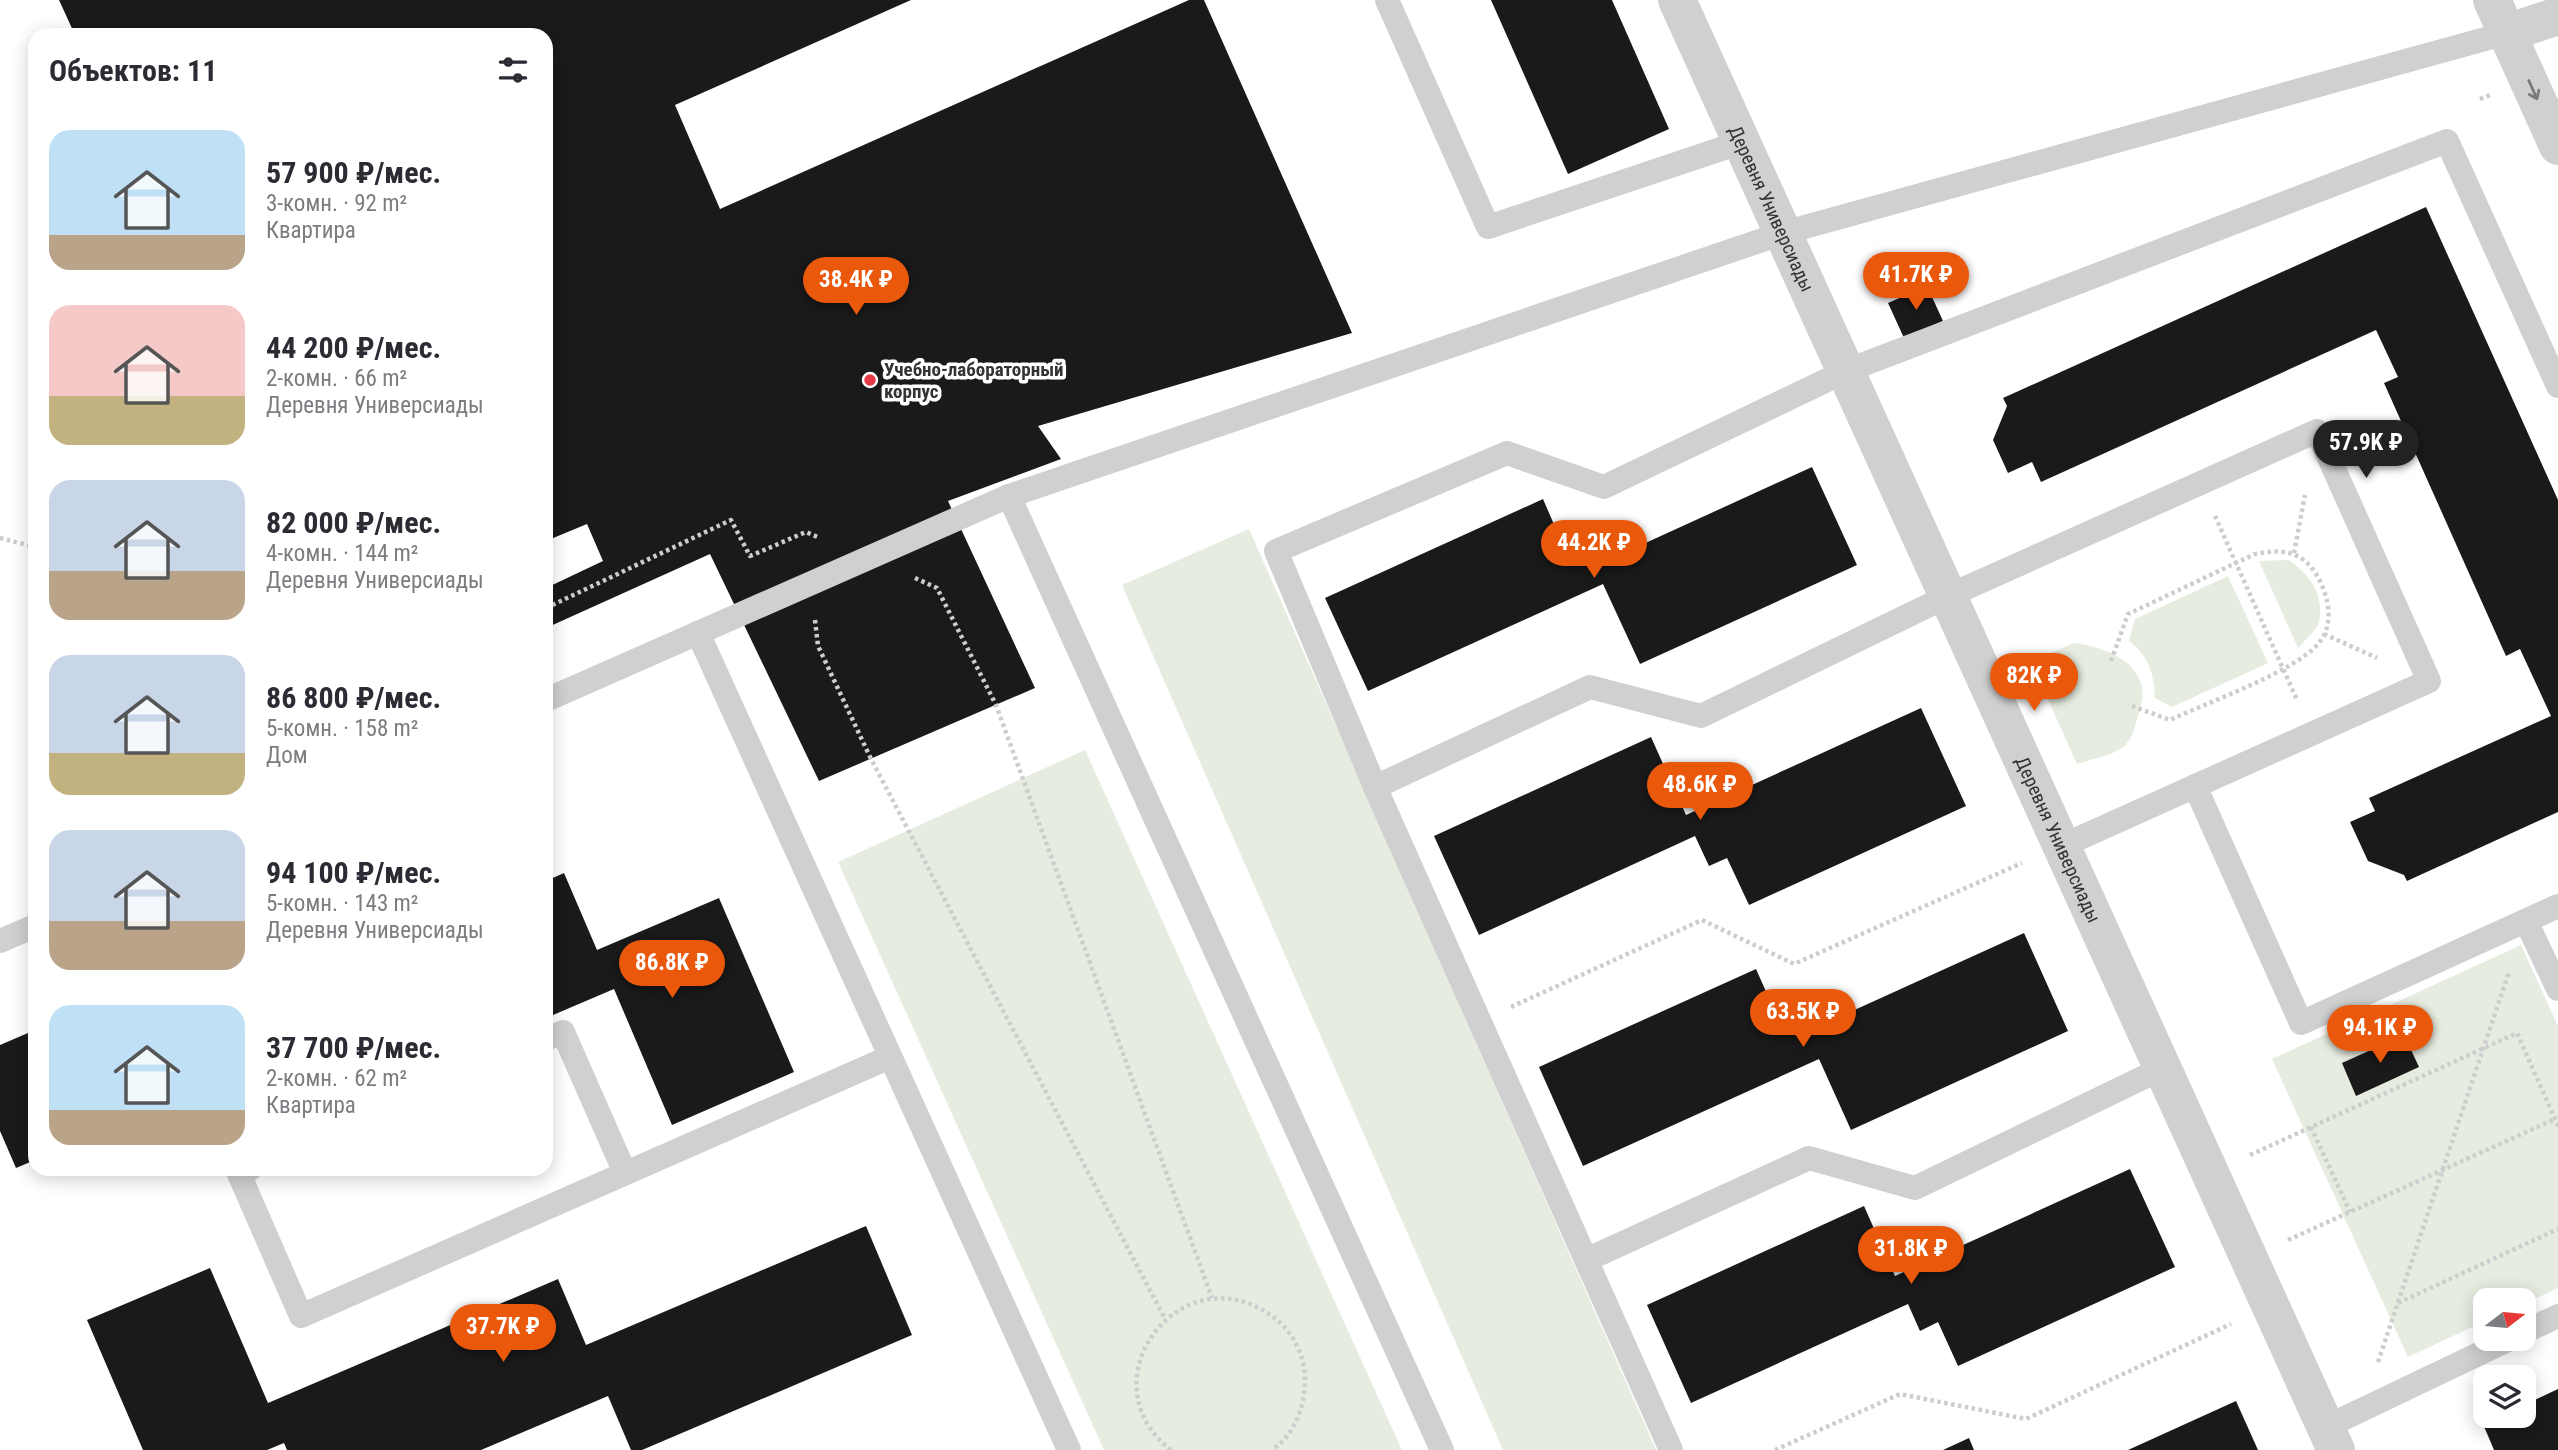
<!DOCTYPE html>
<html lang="ru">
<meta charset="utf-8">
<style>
:root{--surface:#fff;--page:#f2f2f3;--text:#2b2b33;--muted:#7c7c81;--accent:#ea580c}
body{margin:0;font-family:"Roboto Condensed",sans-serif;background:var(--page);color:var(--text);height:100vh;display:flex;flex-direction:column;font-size:26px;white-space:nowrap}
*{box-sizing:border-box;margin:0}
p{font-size:23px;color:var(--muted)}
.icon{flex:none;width:38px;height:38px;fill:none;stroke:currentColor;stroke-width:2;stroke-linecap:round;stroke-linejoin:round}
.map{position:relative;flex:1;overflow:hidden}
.side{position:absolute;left:28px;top:28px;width:525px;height:1148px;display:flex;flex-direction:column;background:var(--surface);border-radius:21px;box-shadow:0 4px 18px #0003}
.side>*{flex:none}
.needle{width:46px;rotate:74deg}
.fabs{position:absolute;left:2473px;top:1288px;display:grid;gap:14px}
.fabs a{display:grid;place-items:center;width:63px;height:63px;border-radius:14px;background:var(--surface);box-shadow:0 4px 18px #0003;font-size:35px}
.price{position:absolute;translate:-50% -60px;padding:0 16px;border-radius:24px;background:var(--accent);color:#fff;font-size:23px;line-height:46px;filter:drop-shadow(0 2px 4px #0008)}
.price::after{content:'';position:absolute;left:50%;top:42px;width:21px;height:16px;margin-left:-10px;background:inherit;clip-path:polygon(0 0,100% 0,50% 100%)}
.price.active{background:#222;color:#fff}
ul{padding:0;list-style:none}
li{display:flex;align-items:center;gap:21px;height:175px;padding:0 21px}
li span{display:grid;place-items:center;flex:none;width:196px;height:140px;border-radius:21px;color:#555}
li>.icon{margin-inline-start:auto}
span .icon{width:84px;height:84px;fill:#fffc;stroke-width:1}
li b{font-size:30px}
h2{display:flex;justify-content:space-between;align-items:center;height:84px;padding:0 21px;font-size:30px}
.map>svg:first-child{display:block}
.green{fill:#e6ecdf}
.building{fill:#1a1a1a}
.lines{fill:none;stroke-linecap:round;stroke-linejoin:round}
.path{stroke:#cdcdcd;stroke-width:4.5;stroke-dasharray:3.5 3.5;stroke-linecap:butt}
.lane{stroke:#d0d0d0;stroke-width:24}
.street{stroke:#d0d0d0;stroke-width:38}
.oneway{stroke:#7a7a7a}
.poi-dot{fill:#e63946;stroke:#fff;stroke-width:2.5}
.labels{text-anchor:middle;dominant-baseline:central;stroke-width:7;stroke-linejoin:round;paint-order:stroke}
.street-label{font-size:19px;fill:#333;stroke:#fff}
.poi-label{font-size:19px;font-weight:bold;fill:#333;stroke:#fff;text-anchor:start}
</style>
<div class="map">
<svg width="2558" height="1450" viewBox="0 0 2558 1450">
<rect width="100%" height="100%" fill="#fff"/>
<g class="green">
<polygon points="1249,529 1656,1450 1503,1450 1122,585"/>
<path d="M2289,560c20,14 36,35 30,62 -3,9 -15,19 -21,26l-39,-87z"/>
<path d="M2228,576l40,87 -96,44 -17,-9c-1,-24 -6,-42 -26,-57l6,-22z"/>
<path d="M2074,643c25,3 63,15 68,45 2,9 -2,22 -5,31 -3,10 -6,23 -15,29 -12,8 -31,11 -45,16l-46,-102z"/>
<polygon points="1085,750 1402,1450 1104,1450 838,862"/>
<polygon points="2521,945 2558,1026 2558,1288 2524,1304 2524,1300 2485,1300 2485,1321 2408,1357 2272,1059"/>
</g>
<g class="building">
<polygon points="59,0 911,0 675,105 720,209 1189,0 1204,0 1352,333 1038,426 1061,459 948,501 1035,688 819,781 710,554 546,628 546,588 603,561 587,524 546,541 546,35 75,35"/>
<polygon points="1491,0 1612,0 1669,129 1568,174"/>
<polygon points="2426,207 2558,500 2558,812 2407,881 2404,875 2368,861 2350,822 2375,811 2369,798 2551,716 2520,649 2506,656 2384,383 2398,377 2376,330 2041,482 2032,462 2008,473 1993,440 2007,406 2003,398"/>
<polygon points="1927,286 1943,321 1904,338 1888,303"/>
<polygon points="1812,467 1857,565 1640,664 1603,584 1368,691 1325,598 1543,499 1562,543 1581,534 1595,566"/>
<polygon points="1921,708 1966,806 1749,905 1727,858 1709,866 1695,836 1479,935 1434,836 1651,737 1686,815"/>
<polygon points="564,873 597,950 719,898 794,1072 672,1125 614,989 546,1018 546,881"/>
<polygon points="2024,933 2068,1031 1851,1130 1819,1059 1583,1166 1539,1067 1756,969 1776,1014 1794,1005 1806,1032"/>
<polygon points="35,1030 35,1160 16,1168 0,1131 0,1045"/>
<polygon points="2404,1035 2419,1067 2356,1096 2342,1063"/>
<polygon points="2130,1169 2175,1267 1958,1366 1938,1322 1920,1331 1908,1304 1691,1403 1647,1305 1864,1206 1895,1276"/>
<polygon points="866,1226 912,1335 642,1450 631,1450 608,1396 481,1450 287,1450 284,1443 267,1450 143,1450 87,1320 210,1268 268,1403 558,1279 586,1345"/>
<polygon points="2558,1389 2558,1450 2494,1450 2483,1424 2500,1416 2524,1416 2524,1405"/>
<polygon points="2236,1401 2258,1450 2128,1450"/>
<polygon points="1969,1438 1974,1450 1943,1450"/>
</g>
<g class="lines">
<g class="path">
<polyline points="2480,99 2490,95"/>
<polyline points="2215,516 2297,700"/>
<polyline points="0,538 35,547"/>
<polyline points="2294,553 2305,495"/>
<polyline points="915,578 937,588 996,705 1212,1298"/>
<polyline points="546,608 731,520 750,556 806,532 820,538"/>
<polyline points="815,620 818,646 871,759 1165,1319"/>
<polyline points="2324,634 2377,658"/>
<path d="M2111,661l17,-47 127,-60c26,-5 46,-4 61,20 12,20 20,50 2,70 -24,28 -112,59 -148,76l-38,-14"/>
<polyline points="1511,1007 1702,920 1794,964 2022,863"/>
<polyline points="2311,1127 2350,1212"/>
<polyline points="2250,1155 2517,1033 2558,1126"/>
<polyline points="2288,1240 2555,1119"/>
<polyline points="2398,1303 2558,1229"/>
<polyline points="2378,1362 2509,972"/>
<path d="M1171,1450c-90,-70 14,-204 106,-130 16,13 27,35 28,55 1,28 -9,59 -33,75"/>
<polyline points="1775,1450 1900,1394 2026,1419 2231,1324"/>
</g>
<g class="lane">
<polyline points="1387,0 1488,227 1742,142"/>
<polyline points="1009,496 1442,1450"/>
<polyline points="698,633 1069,1450"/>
<polyline points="546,700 1009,496 1783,233 2507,33"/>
<polyline points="2195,786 2301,1023 2558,906"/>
<polyline points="1375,787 1590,687 1701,716 1948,596 2317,431 2429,681 2062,846"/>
<polyline points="2526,921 2558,989"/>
<polyline points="0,941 35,926"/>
<polyline points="546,1039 563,1032 625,1173"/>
<polyline points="250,1169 239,1174 301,1316 890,1057"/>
<polyline points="1586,1260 1809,1158 1915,1188 2163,1068"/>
<polyline points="2524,1332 2558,1316"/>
<polyline points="2326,1427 2510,1339"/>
<polyline points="1671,1450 1375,787 1276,551 1507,453 1604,487 1846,371 2447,141 2558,386"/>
</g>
<g class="street">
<path id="s1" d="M1677,0l659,1450"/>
<polyline points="2492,0 2558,146"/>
<polyline points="2507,33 2558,16"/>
</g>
</g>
<defs><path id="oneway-shaft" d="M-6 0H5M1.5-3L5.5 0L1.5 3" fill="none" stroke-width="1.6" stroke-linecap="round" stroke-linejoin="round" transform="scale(1.75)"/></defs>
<use class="oneway" href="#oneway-shaft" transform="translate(2533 90) rotate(66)"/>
<circle class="poi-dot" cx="870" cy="380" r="7"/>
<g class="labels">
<g class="street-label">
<text stroke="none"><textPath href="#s1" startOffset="229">Деревня Универсиады</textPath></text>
<text stroke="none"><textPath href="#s1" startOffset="922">Деревня Универсиады</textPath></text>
</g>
<g class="poi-label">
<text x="884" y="369">Учебно-лабораторный<tspan x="884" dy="22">корпус</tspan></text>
</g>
</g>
</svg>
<div class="fabs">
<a><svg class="needle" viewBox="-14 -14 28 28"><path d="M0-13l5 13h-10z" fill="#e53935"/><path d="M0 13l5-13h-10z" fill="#7c7c81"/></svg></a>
<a><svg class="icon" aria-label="layers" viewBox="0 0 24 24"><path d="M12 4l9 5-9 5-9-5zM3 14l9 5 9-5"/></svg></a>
</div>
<b class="price" style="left:1916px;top:312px">41.7K ₽</b>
<b class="price" style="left:856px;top:317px">38.4K ₽</b>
<b class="price active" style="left:2366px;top:480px">57.9K ₽</b>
<b class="price" style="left:1594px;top:580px">44.2K ₽</b>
<b class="price" style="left:2034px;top:713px">82K ₽</b>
<b class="price" style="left:1700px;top:822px">48.6K ₽</b>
<b class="price" style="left:672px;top:1000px">86.8K ₽</b>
<b class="price" style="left:1803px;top:1049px">63.5K ₽</b>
<b class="price" style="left:2380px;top:1065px">94.1K ₽</b>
<b class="price" style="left:1911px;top:1286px">31.8K ₽</b>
<b class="price" style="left:503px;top:1364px">37.7K ₽</b>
<section class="side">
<h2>Объектов: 11<svg class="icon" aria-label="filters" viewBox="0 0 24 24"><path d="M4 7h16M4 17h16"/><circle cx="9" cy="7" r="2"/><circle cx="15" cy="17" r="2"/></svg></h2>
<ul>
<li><span style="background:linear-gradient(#bfe0f5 75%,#b9a48a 0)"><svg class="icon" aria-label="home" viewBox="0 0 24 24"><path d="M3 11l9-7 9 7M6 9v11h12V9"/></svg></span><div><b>57 900 ₽/мес.</b><p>3-комн. · 92 m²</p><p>Квартира</p></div></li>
<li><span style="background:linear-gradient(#f6c9c9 65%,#c2b280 0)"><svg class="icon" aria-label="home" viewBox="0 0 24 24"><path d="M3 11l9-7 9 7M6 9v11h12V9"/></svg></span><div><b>44 200 ₽/мес.</b><p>2-комн. · 66 m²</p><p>Деревня Универсиады</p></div></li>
<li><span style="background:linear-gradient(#c9d6e8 65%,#b9a48a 0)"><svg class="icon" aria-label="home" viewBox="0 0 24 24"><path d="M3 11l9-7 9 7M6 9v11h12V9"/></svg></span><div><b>82 000 ₽/мес.</b><p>4-комн. · 144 m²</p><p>Деревня Универсиады</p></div></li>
<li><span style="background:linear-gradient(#c9d6e8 70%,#c2b280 0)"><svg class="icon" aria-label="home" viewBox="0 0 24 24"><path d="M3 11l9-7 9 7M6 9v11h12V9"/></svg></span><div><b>86 800 ₽/мес.</b><p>5-комн. · 158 m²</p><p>Дом</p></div></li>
<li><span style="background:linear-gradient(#c9d6e8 65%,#b9a48a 0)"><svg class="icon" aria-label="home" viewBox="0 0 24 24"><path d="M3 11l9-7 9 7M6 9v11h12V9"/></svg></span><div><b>94 100 ₽/мес.</b><p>5-комн. · 143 m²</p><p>Деревня Универсиады</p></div></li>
<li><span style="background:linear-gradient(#bfe0f5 75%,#b9a48a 0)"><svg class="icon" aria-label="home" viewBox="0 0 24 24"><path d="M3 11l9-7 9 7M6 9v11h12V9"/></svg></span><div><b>37 700 ₽/мес.</b><p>2-комн. · 62 m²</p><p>Квартира</p></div></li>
</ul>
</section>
</div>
